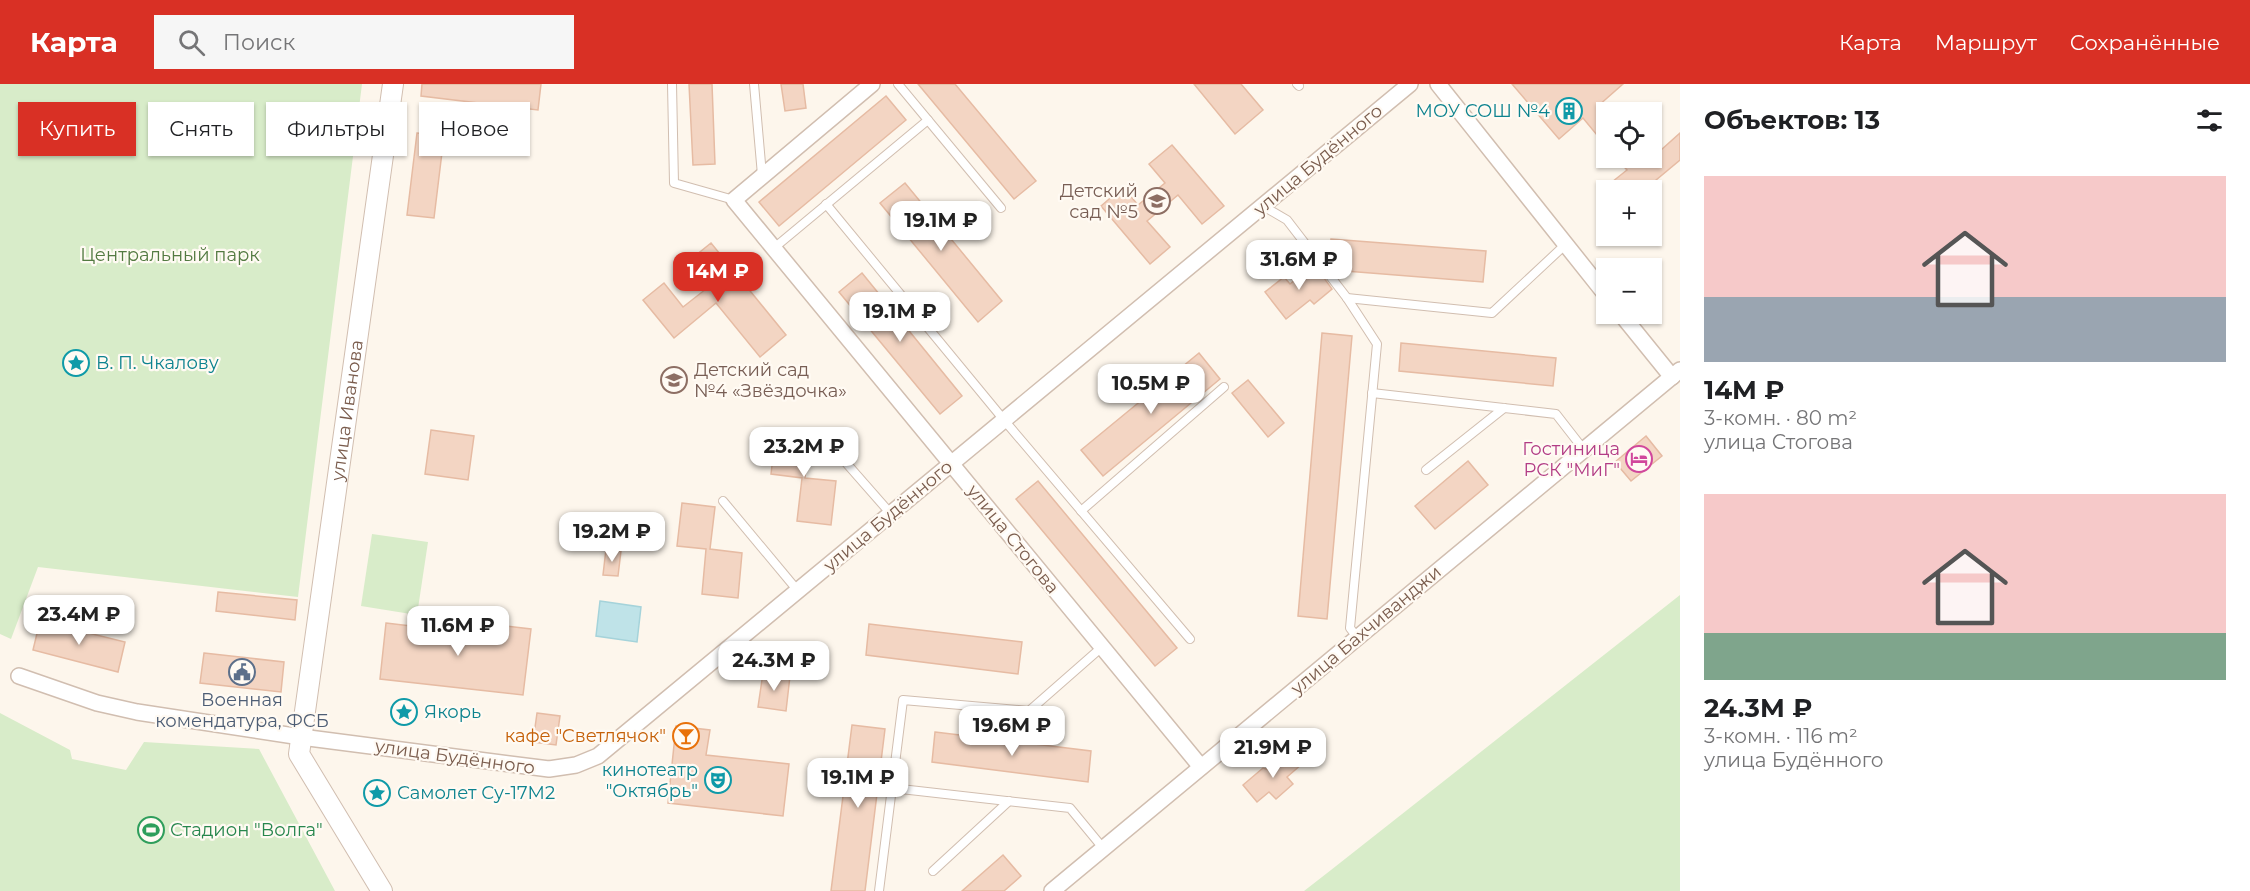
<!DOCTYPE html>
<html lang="ru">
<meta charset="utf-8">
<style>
:root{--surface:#fff;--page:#f6f6f6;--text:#202124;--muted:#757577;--accent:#d93025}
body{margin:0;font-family:Montserrat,sans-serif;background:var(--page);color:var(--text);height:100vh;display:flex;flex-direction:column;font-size:22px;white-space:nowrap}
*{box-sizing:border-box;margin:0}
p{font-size:20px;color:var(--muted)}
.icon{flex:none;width:33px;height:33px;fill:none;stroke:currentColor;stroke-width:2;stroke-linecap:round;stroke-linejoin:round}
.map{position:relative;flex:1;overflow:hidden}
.details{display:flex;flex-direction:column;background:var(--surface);width:570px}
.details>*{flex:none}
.hud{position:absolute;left:18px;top:18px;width:570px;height:54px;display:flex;gap:12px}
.controls{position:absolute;left:1596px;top:18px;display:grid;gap:12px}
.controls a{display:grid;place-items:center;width:66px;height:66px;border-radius:0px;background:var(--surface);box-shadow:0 2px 4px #0004;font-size:30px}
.price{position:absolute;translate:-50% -51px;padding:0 14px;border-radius:12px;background:#fff;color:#222;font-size:20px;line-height:39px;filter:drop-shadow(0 2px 3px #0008)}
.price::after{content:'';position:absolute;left:50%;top:36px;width:18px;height:14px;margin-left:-9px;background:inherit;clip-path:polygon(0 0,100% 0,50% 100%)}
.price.selected{background:var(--accent);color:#fff}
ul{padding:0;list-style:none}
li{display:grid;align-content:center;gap:12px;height:318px;padding:0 24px}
li span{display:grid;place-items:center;height:186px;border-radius:0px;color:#555}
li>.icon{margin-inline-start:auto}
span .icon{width:108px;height:108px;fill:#fffc;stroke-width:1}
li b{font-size:26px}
h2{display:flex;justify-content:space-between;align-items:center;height:72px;padding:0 24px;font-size:26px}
.tag{padding:0 21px;border-radius:0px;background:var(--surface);box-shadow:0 2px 4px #0004;font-size:21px;line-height:54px}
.tag.selected{background:var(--accent);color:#fff}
header{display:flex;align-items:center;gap:36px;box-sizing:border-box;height:84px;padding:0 30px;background:var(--accent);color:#fff}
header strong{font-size:28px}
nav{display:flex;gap:33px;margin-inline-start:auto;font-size:21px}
.search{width:420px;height:54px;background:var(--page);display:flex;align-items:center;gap:15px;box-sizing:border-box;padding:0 21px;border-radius:0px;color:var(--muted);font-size:22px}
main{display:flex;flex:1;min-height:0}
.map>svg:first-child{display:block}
.green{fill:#d8ecc9}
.water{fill:#bfe3e8;stroke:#a5d3da;stroke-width:1.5}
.building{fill:#f3d5c3;stroke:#e6bba3;stroke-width:1.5}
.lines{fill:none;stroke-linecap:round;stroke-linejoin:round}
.service-casing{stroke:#d1beb0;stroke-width:10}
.minor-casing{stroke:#d1beb0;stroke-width:18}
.tertiary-casing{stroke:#d1beb0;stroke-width:22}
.service{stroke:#fff;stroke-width:8}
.minor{stroke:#fff;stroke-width:15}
.tertiary{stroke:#fff;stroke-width:20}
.labels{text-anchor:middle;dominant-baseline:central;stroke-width:4.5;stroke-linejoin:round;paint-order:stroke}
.culture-label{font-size:18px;fill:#0d838f;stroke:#fffaf3;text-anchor:start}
.street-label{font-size:18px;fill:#7a5c4d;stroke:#fffaf3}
.education-label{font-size:18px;fill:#785e54;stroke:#fffaf3;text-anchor:end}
.park-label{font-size:18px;fill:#537a41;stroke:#fffaf3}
.hotel-label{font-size:18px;fill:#b23c85;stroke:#fffaf3;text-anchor:end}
.service-label{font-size:18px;fill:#4e5e75;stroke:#fffaf3}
.food-label{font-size:18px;fill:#c56008;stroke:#fffaf3;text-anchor:end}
.leisure-label{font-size:18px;fill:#27864d;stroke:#fffaf3;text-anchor:start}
</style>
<header>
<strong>Карта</strong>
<div class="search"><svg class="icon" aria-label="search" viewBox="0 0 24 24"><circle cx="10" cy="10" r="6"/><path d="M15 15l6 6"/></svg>Поиск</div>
<nav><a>Карта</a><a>Маршрут</a><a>Сохранённые</a></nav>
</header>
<main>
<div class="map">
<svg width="1680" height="807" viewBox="0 0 1680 807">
<rect width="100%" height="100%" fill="#fdf6ec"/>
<g class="green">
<polygon points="0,0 362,0 298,513 38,483 11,555 0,550"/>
<polygon points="372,450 428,458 417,531 361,522"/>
<polygon points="1680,511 1680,807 1304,807 1331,786"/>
<polygon points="0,629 70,666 72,675 126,686 144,658 259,665 335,807 0,807"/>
</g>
<polygon class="water" points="600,517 641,523 637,558 596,552"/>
<g class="building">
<polygon points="422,0 541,0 538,26 421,12"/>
<polygon points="689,0 712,0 715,80 693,81"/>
<polygon points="781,0 803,0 806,24 785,27"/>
<polygon points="918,0 955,0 1036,97 1014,115"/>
<polygon points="1194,0 1241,0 1263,26 1235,50"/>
<polygon points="1512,0 1623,0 1598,22 1606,32 1606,62 1583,34 1559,55"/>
<polygon points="886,12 906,36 779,142 759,118"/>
<polygon points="417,49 444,52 434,134 407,131"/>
<polygon points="1680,49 1680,76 1644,106 1602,106 1627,86 1616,74 1652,74"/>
<polygon points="1172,61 1224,122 1202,140 1178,111 1147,137 1170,163 1150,180 1101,122 1123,103 1138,121 1165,99 1149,80"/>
<polygon points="905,99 1002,217 978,238 880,119"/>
<polygon points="1331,155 1486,167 1483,198 1333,186 1329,181"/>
<polygon points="711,159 786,251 760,273 716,219 674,254 643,216 664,199 683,223 706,205 685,180"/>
<polygon points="1314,180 1332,205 1314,220 1310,216 1286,235 1265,208 1284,193 1290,200"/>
<polygon points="862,189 962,312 940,330 839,208"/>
<polygon points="1322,249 1352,252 1327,535 1298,532"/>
<polygon points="1401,259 1556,274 1553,302 1399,287"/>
<polygon points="1199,269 1220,295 1103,392 1081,366"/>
<polygon points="1248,296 1284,339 1268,353 1232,309"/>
<polygon points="431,346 474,352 468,396 425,390"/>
<polygon points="776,347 809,350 805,394 836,397 831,441 797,437 802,394 771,390"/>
<polygon points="1646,352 1662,372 1631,397 1615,378"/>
<polygon points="1468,377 1488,401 1435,445 1415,422"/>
<polygon points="1038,397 1177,564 1155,582 1016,415"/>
<polygon points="682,419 715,423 710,465 742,469 738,514 702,510 706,465 677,462"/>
<polygon points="606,465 621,467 618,492 603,491"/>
<polygon points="218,508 297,516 295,536 216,527"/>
<polygon points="40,537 125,558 118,588 33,566"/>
<polygon points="386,539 478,550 479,539 531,545 523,611 380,595"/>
<polygon points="869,540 1022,558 1018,590 866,571"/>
<polygon points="204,569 284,578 281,608 200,599"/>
<polygon points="763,589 790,592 786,627 758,623"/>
<polygon points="537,629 560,632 556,661 533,658"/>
<polygon points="852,641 885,645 865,807 831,807"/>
<polygon points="676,642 710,646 706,671 789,680 783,732 668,719"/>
<polygon points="935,648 1091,667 1088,698 932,678"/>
<polygon points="1291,667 1302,680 1287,693 1293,700 1276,715 1269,708 1257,718 1243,701 1263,684 1269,686"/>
<polygon points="1003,771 1021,792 1004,807 962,807"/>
</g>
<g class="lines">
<defs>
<g id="service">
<polyline points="672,0 674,99 734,116"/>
<polyline points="754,0 762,91"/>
<polyline points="898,0 1001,124"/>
<polyline points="1297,0 1299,2"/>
<polyline points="826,120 1004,336 1190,555"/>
<polyline points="1263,122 1287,136 1347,214 1377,260 1350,544 1357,553"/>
<polyline points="774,164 928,36"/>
<polyline points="1347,214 1492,229 1566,160"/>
<polyline points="1372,309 1556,330 1584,366"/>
<polyline points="819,348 891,430"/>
<polyline points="1426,386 1504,324"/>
<polyline points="723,417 798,507"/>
<polyline points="1081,427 1224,303"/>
<polyline points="892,704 1070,724 1103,764"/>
<polyline points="933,787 1009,717"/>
<polyline points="879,807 903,616 1029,627 1102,563"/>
</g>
<g id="minor">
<polyline points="872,0 734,116 1201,683"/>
<polyline points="1438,0 1606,211"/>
<polyline points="1621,230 1672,293"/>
<polyline points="19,592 97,619 137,628 301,653 549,685 576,681 598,672 1410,0"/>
<polyline points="1052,807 1680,286"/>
</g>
<g id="tertiary">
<path id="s1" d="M382,807l-83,-137 94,-670"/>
</g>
</defs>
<use href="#service" class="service-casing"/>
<use href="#minor" class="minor-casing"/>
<use href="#tertiary" class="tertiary-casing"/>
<use href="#service" class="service"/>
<use href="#minor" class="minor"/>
<use href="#tertiary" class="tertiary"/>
</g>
<defs>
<symbol id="building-ring" viewBox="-11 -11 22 22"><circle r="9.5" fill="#fffaf3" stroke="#0f9aa8" stroke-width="1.5"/><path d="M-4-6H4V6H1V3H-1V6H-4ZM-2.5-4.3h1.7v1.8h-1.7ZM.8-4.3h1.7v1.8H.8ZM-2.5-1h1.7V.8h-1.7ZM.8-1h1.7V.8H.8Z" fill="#0f9aa8"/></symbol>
<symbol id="school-ring" viewBox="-11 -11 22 22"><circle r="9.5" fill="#fffaf3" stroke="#8d6e63" stroke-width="1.5"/><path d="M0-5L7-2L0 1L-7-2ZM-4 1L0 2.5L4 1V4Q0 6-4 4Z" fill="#8d6e63"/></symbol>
<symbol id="sight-ring" viewBox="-11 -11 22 22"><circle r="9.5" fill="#fffaf3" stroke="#0f9aa8" stroke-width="1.5"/><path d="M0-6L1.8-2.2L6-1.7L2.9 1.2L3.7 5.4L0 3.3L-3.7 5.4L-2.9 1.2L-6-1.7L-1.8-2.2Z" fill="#0f9aa8"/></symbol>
<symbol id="hotel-ring" viewBox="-11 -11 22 22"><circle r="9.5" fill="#fffaf3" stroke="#d1479c" stroke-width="1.5"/><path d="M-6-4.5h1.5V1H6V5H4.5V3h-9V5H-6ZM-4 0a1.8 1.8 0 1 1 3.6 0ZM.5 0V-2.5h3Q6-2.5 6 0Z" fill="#d1479c"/></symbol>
<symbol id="civic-ring" viewBox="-11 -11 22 22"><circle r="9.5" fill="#fffaf3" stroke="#5c6f8a" stroke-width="1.5"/><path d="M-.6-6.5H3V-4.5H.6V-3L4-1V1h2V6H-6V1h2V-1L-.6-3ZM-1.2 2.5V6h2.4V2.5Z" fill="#5c6f8a"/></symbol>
<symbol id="bar-ring" viewBox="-11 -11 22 22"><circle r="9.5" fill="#fffaf3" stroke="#e8710a" stroke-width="1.5"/><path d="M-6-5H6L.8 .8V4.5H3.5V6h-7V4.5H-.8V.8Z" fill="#e8710a"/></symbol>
<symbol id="theatre-ring" viewBox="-11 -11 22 22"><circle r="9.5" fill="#fffaf3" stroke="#0f9aa8" stroke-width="1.5"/><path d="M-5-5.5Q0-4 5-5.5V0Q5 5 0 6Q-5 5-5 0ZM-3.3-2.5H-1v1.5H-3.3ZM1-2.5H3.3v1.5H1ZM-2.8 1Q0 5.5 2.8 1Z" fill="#0f9aa8"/></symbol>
<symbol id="stadium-ring" viewBox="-11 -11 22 22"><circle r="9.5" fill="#fffaf3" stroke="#2e9e5b" stroke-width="1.5"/><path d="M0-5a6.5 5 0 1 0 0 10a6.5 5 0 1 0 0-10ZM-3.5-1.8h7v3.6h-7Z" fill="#2e9e5b"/></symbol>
</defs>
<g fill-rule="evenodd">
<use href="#building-ring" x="1554" y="12" width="30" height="30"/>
<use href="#school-ring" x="1142" y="102" width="30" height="30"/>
<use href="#sight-ring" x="61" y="264" width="30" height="30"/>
<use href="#school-ring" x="659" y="281" width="30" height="30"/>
<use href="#hotel-ring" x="1624" y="360" width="30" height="30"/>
<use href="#civic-ring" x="227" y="573" width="30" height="30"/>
<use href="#sight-ring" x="389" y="613" width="30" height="30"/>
<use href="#bar-ring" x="671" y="637" width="30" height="30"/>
<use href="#theatre-ring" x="703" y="681" width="30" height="30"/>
<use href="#sight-ring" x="362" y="694" width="30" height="30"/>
<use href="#stadium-ring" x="136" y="731" width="30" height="30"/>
</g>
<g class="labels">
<g class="culture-label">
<text x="1550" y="27" text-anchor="end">МОУ СОШ №4</text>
<text x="96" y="279">В. П. Чкалову</text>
<text x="424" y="628">Якорь</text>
<text x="698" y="686" text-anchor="end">кинотеатр<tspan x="698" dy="21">"Октябрь"</tspan></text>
<text x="397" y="709">Самолет Су-17М2</text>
</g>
<g class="street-label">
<text transform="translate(1318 76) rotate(-40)">улица Будённого</text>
<text stroke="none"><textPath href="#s1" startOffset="507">улица Иванова</textPath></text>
<text transform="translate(888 432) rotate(-40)">улица Будённого</text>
<text transform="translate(1013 455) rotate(51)">улица Стогова</text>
<text transform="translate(1366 546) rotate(-40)">улица Бахчиванджи</text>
<text transform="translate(455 673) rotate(8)">улица Будённого</text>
</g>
<g class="education-label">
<text x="1138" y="107">Детский<tspan x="1138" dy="21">сад №5</tspan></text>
<text x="694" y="286" text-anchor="start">Детский сад<tspan x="694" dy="21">№4 «Звёздочка»</tspan></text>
</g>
<g class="park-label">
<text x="170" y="171">Центральный парк</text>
</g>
<g class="hotel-label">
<text x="1620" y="365">Гостиница<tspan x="1620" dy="21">РСК "МиГ"</tspan></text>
</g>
<g class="service-label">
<text x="242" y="616">Военная<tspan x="242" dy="21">комендатура, ФСБ</tspan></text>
</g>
<g class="food-label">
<text x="666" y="652">кафе "Светлячок"</text>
</g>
<g class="leisure-label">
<text x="170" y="746">Стадион "Волга"</text>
</g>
</g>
</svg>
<div class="controls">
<a><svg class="icon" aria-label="locate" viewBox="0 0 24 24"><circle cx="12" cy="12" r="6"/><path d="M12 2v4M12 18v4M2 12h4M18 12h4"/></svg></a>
<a>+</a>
<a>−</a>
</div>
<b class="price" style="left:941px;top:168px">19.1M ₽</b>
<b class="price" style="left:1299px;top:207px">31.6M ₽</b>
<b class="price selected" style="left:718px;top:219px">14M ₽</b>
<b class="price" style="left:900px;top:259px">19.1M ₽</b>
<b class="price" style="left:1151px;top:331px">10.5M ₽</b>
<b class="price" style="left:804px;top:394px">23.2M ₽</b>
<b class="price" style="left:612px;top:479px">19.2M ₽</b>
<b class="price" style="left:79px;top:562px">23.4M ₽</b>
<b class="price" style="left:458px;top:573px">11.6M ₽</b>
<b class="price" style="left:774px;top:608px">24.3M ₽</b>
<b class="price" style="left:1012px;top:673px">19.6M ₽</b>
<b class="price" style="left:1273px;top:695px">21.9M ₽</b>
<b class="price" style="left:858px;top:725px">19.1M ₽</b>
<div class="hud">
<a class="tag selected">Купить</a>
<a class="tag">Снять</a>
<a class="tag">Фильтры</a>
<a class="tag">Новое</a>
</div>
</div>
<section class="details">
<h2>Объектов: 13<svg class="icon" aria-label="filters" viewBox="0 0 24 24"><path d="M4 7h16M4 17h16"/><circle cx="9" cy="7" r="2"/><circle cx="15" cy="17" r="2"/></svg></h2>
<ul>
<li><span style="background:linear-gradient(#f6c9c9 65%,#9aa5b1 0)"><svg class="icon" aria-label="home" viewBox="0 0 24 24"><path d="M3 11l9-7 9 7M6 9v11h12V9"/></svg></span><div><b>14M ₽</b><p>3-комн. · 80 m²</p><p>улица Стогова</p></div></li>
<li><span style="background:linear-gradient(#f6c9c9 75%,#7fa58c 0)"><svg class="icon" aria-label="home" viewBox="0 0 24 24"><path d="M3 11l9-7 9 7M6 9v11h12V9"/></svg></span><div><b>24.3M ₽</b><p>3-комн. · 116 m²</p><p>улица Будённого</p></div></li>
</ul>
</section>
</main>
